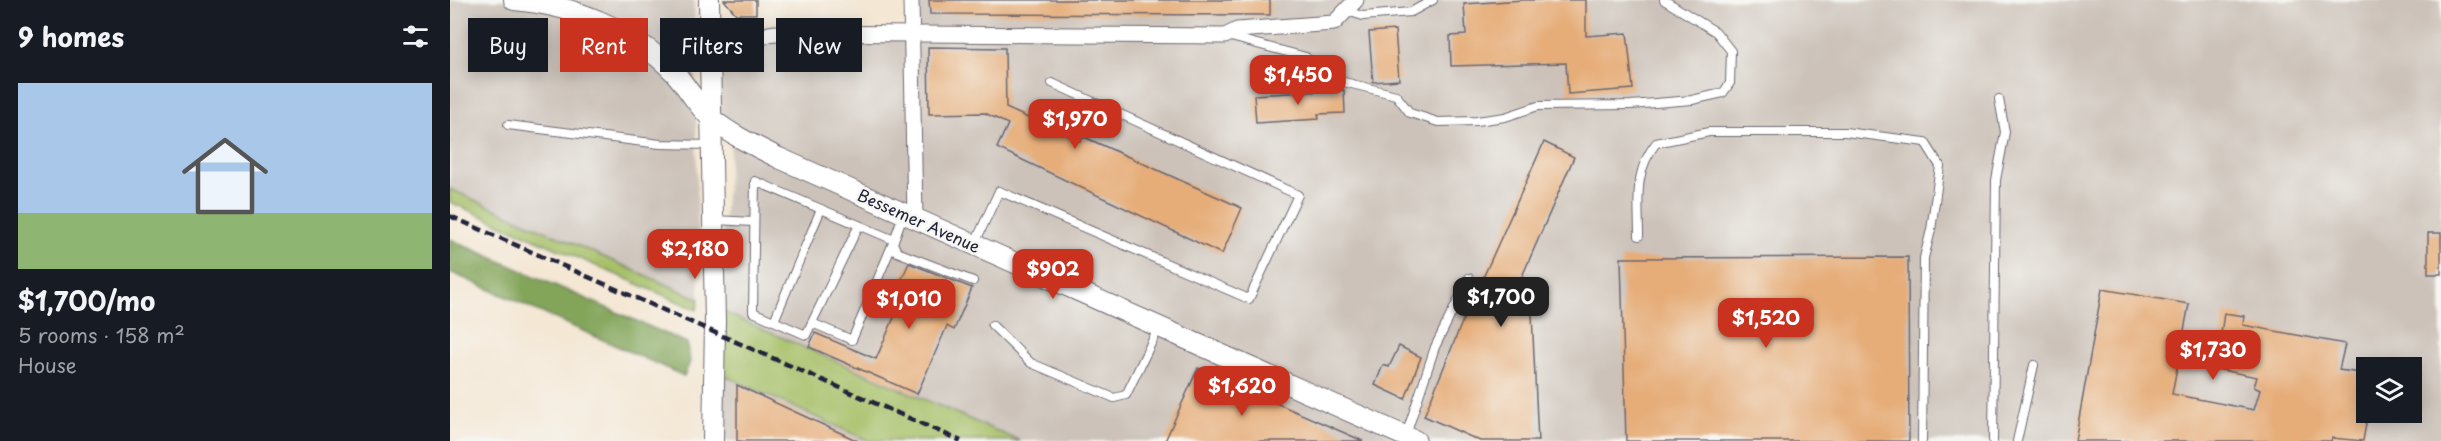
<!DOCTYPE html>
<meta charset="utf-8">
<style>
:root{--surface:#171b24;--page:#20242c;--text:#f1f3f6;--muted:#9ea1a6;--accent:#c8321e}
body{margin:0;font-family:"Playpen Sans",sans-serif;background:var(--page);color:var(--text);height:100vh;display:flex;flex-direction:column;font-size:22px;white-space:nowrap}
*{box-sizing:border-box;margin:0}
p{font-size:20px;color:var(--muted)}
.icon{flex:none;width:33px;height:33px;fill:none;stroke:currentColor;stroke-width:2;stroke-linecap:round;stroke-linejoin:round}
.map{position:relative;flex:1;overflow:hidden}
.drawer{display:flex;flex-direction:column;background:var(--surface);width:450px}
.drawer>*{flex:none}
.banner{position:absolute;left:18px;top:18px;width:570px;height:54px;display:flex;gap:12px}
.tools{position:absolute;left:1906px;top:357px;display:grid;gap:12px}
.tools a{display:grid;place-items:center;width:66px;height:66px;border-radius:0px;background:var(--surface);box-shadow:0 3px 15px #0003;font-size:30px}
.price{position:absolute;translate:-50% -51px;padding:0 14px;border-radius:12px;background:var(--accent);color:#fff;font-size:20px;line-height:39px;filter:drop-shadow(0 2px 3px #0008)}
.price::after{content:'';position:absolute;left:50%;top:36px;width:18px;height:14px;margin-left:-9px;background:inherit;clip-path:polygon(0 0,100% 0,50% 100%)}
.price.selected{background:#222;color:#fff}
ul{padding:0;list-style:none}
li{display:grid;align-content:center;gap:12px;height:318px;padding:0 18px}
li span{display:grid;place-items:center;height:186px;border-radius:0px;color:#555}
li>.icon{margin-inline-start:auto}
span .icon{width:108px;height:108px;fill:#fffc;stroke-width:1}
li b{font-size:26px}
h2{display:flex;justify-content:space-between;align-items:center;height:72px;padding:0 18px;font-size:26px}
.chip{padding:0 21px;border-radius:0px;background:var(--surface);box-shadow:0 3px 15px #0003;font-size:21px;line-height:54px}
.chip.selected{background:var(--accent);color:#fff}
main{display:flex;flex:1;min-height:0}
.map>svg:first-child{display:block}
.industrial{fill:#ccc2b9;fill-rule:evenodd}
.green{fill:#a4be64;stroke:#637050;stroke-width:1.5}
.forest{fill:#83a55a;stroke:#52644a;stroke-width:1.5}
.building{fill:#e6ad79}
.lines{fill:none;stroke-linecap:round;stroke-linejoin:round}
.service-casing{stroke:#6c6771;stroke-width:10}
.minor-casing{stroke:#6c6771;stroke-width:17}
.tertiary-casing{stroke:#6c6771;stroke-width:22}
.service{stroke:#fff;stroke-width:8}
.minor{stroke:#fff;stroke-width:15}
.tertiary{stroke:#fff;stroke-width:20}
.rail{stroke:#22223b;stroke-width:4.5;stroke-dasharray:9 4.5;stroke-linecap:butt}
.labels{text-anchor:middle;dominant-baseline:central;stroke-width:5;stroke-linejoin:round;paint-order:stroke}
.street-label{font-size:16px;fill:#22223b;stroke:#f6f6f2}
</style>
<main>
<section class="drawer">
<h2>9 homes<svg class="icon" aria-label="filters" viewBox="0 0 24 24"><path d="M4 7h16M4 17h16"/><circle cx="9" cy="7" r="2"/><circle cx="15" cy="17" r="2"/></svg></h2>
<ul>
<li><span style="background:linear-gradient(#a9c7e8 70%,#8fb573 0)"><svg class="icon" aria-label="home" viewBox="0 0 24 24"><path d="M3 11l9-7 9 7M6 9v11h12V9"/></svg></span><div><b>$1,700/mo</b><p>5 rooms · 158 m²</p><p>House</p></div></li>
</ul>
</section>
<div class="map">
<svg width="1991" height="441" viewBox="0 0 1991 441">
<rect width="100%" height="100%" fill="#f6f6f2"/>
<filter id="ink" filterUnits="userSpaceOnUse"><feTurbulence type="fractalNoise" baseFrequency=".0167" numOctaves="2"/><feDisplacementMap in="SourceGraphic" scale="12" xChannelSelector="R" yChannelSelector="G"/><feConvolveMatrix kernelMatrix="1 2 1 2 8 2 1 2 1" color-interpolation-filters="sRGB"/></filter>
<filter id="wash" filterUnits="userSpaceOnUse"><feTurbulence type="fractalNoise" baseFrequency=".008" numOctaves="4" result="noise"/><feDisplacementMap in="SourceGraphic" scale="24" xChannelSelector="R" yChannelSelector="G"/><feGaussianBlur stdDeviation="1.35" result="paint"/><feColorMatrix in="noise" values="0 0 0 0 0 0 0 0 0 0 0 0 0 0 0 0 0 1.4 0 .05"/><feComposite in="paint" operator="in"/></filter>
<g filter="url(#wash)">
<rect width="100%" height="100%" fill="#f4e7d4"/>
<g class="industrial">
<polygon points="0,0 244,0 249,299 0,190"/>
<path d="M461,0h1530v441h-1728l1,-108 18,-201 -21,-14 -2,-75 43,2 8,-7 151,-5zM1917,368h45v44h-45z"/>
</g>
<g class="green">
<polygon points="0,189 249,299 247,310 0,202"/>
<polygon points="264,308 570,441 419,441 264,371"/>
</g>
<polygon class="forest" points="0,239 237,343 240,362 234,376 0,272"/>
<g id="blocks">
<g class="building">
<polygon points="274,0 306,0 306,14 286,14"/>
<polygon points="479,0 820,0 820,15 480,14"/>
<polygon points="1073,0 1136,0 1136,36 1177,33 1183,89 1118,94 1116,63 1001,66 1000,36 1016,35 1014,4"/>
<polygon points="945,30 949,80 923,82 919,32"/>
<polygon points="478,47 555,48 556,108 630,141 634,137 792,208 772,254 547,148 558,124 535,113 479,114"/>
<polygon points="894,90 895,113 868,114 869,119 806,123 804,95"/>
<polygon points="1094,142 1124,157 1060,304 1082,314 1088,441 1030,441 974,416 1026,288 1028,289"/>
<rect x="1978" y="233" width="13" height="41"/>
<polygon points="1458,257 1459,441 1176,441 1171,258"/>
<polygon points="459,263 522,288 504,330 497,326 467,394 359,347 365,333 426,359 449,306 441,303"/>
<polygon points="1652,289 1739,304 1722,394 1804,410 1810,390 1804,387 1807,377 1766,369 1774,313 1794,316 1793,325 1895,344 1889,370 1917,374 1917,418 1913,441 1882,438 1881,441 1625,441"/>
<polygon points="949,346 971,357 955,399 925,385 933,365 939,367"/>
<polygon points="748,368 806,394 807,399 810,402 817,399 913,441 715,441"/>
<polygon points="287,385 408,441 287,441"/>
</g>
</g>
</g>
<g filter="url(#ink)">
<use href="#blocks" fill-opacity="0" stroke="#6c6771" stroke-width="1.5"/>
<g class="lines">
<defs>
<g id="service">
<polyline points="897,11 913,16 961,12 983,0"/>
<polyline points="777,36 856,57 874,77 946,95 960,113 988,122 1027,121 1055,117 1088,106 1181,105 1242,100 1273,93 1280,83 1281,51 1266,32 1214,0"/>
<polyline points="58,125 210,144 260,145"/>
<polyline points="453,215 443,243 447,252 523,281"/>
<polyline points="264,220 304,222"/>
<polyline points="409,225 356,335 303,312 305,181 444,240"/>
<path d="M1189,236c0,-36 -6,-63 17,-93l53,-11h136l80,10 15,24 -9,64 -7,28 -2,183"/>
<polyline points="525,243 549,191 799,299 848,195 602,83"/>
<polyline points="324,321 371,209"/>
<polyline points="362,323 402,340 443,243"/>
<polyline points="542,325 581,363 664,398 676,395 709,327"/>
<polyline points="812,396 820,378"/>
<polyline points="956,435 985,347 1019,278"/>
<polyline points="1543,441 1546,180 1555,132 1549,99"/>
<polyline points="1567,441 1584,365"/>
</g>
<g id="minor">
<polyline points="461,0 465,219"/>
<path d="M302,45c8,-7 14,-12 25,-12l448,3 12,-6 97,-7 22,-23"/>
</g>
<g id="tertiary">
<path d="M64,0c60,5 118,29 160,72 13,14 23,34 38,47 19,16 45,28 67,39l637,283"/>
<polyline points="259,0 265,323 263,441"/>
<polyline points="209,57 235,45 259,27"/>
</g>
</defs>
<use href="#service" class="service-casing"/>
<use href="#minor" class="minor-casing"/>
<use href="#tertiary" class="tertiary-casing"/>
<use href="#service" class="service"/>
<use href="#minor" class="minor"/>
<use href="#tertiary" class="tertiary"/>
<polyline class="rail" points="0,216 511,441"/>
</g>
</g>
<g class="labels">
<g class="street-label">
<text transform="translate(469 220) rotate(24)">Bessemer Avenue</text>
</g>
</g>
</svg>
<div class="tools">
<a><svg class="icon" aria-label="layers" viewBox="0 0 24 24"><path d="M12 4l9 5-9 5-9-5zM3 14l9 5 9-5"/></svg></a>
</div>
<b class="price" style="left:848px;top:106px">$1,450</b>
<b class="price" style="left:625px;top:150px">$1,970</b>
<b class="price" style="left:245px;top:280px">$2,180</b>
<b class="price" style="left:603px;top:300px">$902</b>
<b class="price selected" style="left:1051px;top:328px">$1,700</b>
<b class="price" style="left:459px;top:330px">$1,010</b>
<b class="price" style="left:1316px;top:349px">$1,520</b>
<b class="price" style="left:1763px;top:381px">$1,730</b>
<b class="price" style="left:792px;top:417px">$1,620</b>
<div class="banner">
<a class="chip">Buy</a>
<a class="chip selected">Rent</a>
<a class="chip">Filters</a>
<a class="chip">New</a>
</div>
</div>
</main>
